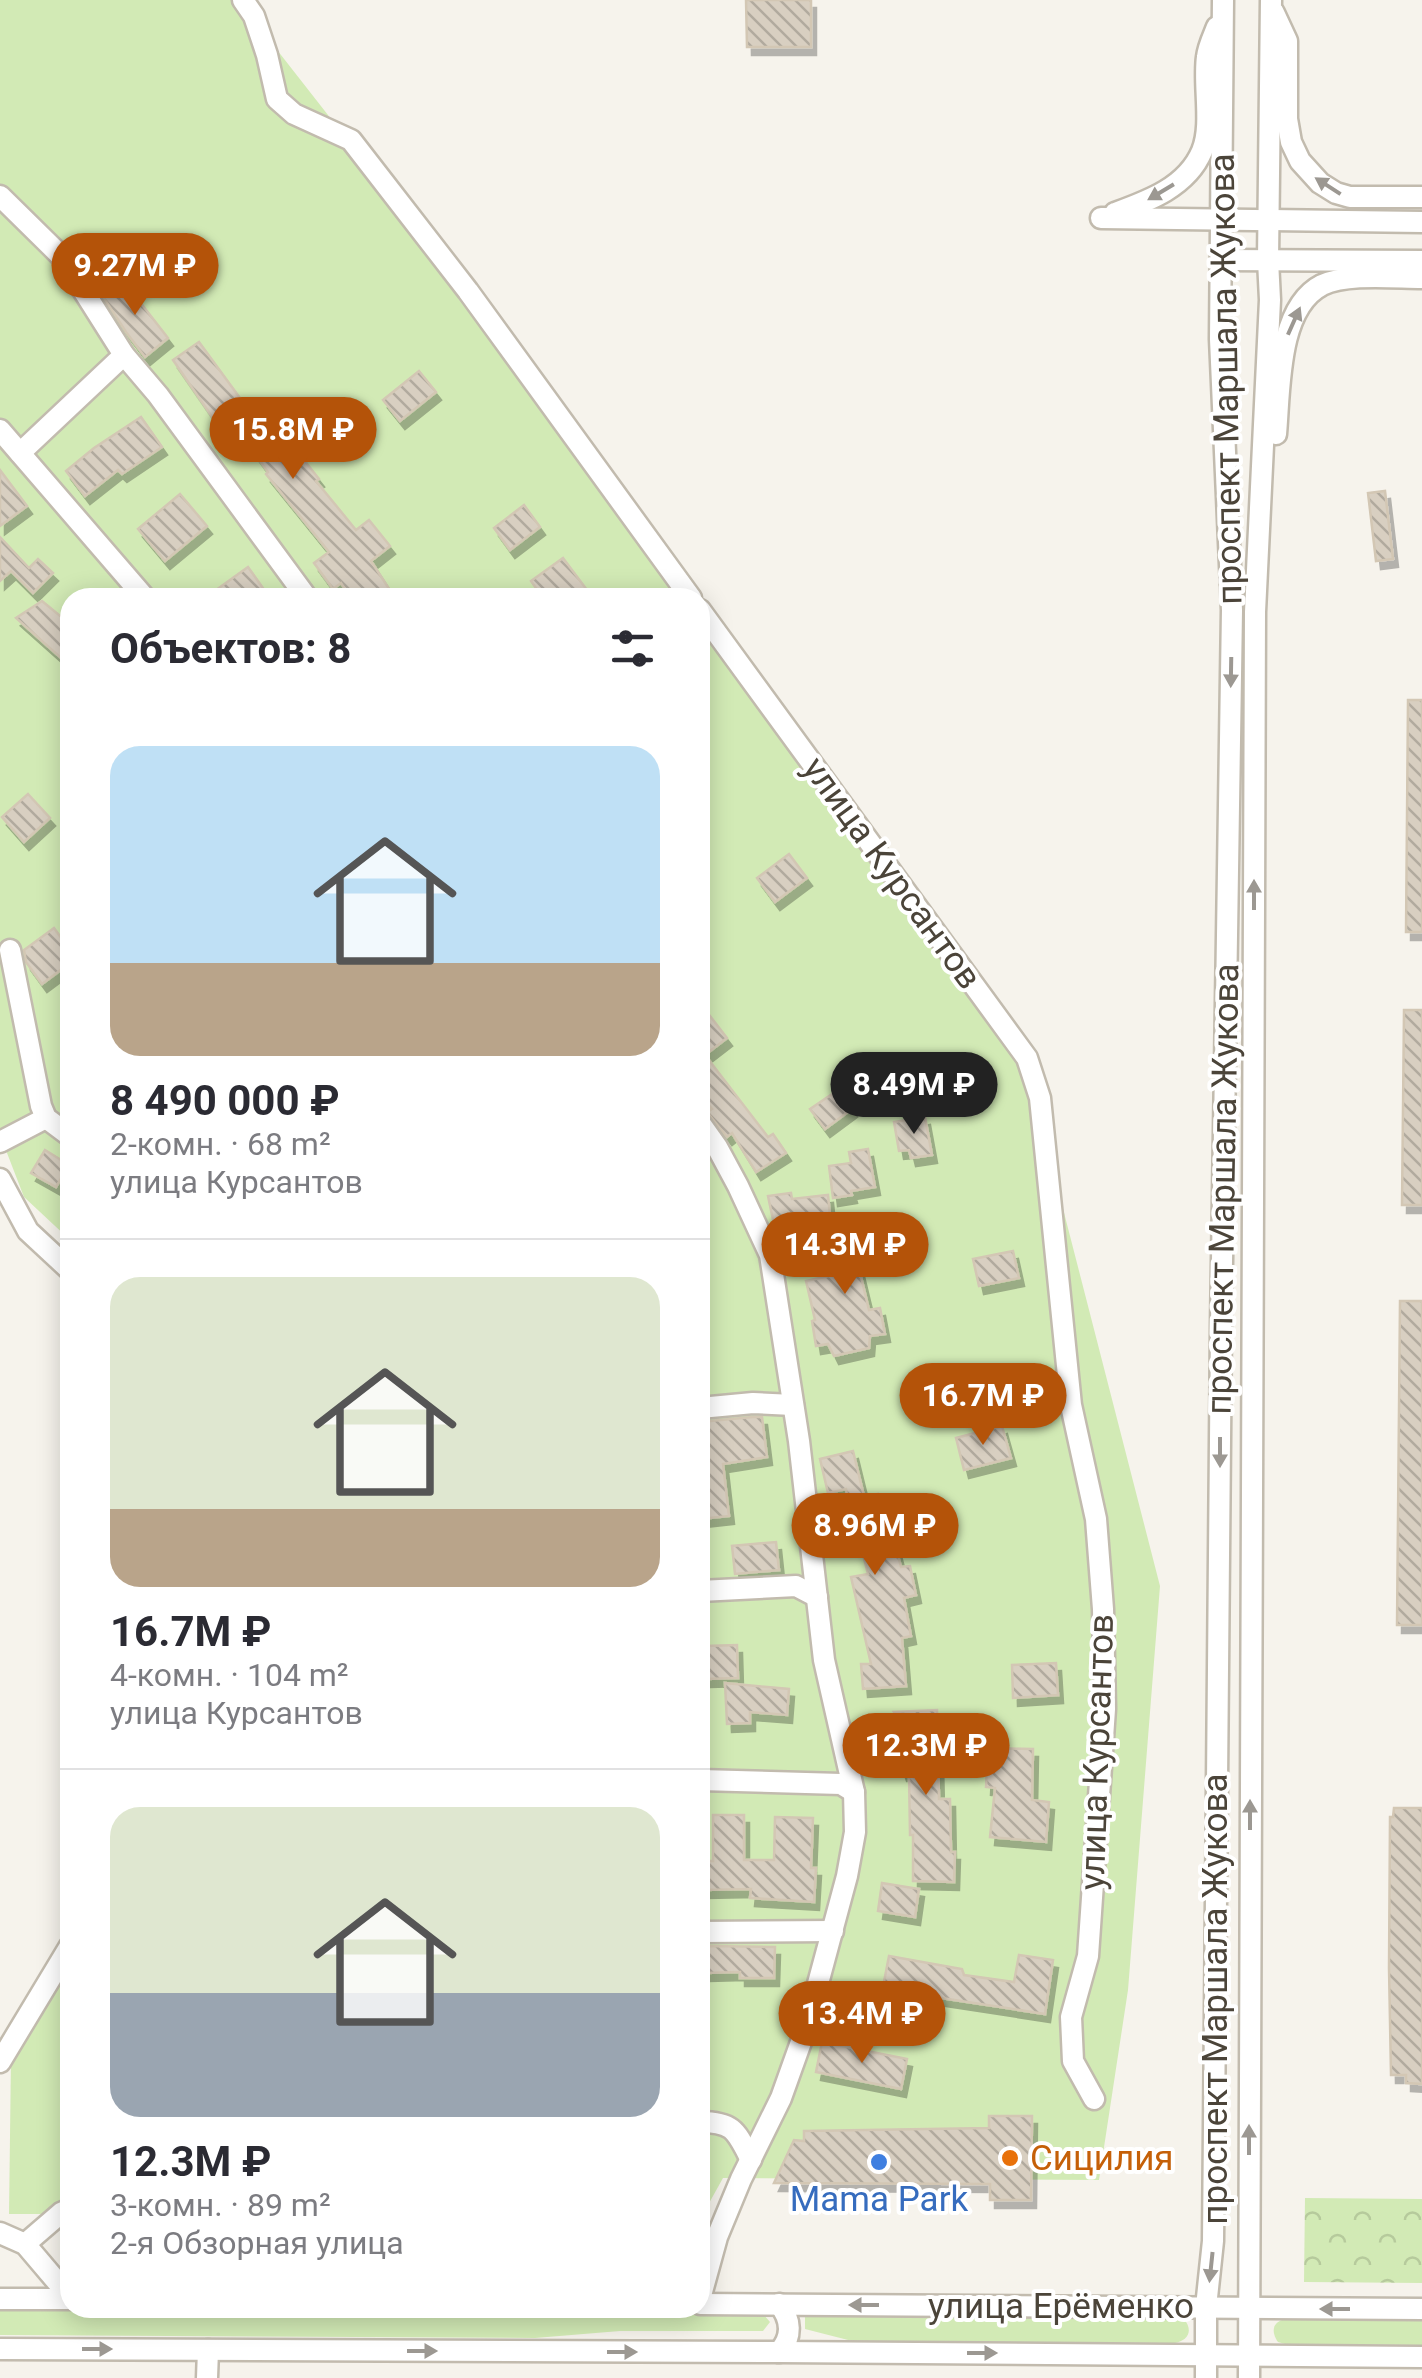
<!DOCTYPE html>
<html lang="ru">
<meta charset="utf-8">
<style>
:root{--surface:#fff;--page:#f2f2f3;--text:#2b2b33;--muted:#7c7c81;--line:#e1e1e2;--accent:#b45309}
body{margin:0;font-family:Roboto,sans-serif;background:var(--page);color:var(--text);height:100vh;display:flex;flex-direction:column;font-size:38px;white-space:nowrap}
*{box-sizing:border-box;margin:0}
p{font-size:32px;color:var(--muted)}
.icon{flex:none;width:55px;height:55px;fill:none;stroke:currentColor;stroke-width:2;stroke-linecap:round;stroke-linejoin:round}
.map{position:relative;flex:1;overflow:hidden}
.sheet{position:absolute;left:60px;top:588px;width:650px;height:1730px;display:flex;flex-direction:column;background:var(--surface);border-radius:30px;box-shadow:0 5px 25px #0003}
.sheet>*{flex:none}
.price{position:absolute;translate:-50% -85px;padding:0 22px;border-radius:35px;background:var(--accent);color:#fff;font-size:32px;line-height:65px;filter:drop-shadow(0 2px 5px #0008)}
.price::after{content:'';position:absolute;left:50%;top:60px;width:30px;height:22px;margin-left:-15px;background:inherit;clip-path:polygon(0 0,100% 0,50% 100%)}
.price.current{background:#222;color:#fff}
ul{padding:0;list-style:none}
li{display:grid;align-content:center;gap:20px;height:530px;padding:0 50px}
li+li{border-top:2px solid var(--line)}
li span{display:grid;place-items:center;height:310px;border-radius:30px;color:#555}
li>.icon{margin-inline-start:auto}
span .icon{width:180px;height:180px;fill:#fffc;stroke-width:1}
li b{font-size:42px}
h2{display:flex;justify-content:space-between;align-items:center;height:120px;padding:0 50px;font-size:42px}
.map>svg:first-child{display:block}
.green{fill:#d2eab5}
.forest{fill:url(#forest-crowns)}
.building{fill:url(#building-back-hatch);stroke:#d3c7b4;stroke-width:2.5;filter:url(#shadow)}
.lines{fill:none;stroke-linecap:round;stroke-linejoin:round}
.minor-casing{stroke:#c2bbae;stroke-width:25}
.minor{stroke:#fff;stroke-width:20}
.oneway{fill:#9c9892}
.food-dot{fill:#e8710a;stroke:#fff;stroke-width:4}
.shop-dot{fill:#3f7fe0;stroke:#fff;stroke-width:4}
.labels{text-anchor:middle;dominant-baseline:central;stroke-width:8;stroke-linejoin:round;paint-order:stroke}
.street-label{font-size:35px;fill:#4b4439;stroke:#fff}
.food-label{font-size:35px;fill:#c56008;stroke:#fff;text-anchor:start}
.shop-label{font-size:35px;fill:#366cbe;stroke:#fff}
</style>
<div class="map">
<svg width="1422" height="2378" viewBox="0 0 1422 2378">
<defs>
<pattern id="forest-crowns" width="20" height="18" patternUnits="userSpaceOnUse" patternTransform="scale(2.5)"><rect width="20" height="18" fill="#d2eab5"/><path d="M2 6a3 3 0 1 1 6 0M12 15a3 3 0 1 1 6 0" fill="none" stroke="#b6ca9c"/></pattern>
<pattern id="building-back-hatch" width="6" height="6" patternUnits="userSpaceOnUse" patternTransform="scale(2.5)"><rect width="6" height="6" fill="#d8cfc1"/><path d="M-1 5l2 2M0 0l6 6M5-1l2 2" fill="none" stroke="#b1aa9e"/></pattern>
<filter id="shadow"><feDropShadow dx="5" dy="8" stdDeviation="0" flood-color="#0004"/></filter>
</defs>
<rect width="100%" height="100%" fill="#f6f3ec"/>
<g class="green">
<polygon points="0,0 238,0 641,515 1015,1022 1160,1586 1128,1990 1099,2180 723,2178 703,2214 700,2214 700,598 70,598 70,1240 24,1197 2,1140 0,1139"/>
<polygon points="70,1963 70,2214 9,2214 11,2058"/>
<polygon points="0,2310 764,2315 770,2322 763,2331 620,2331 535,2338 0,2335"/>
<path d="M805,2315l379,4c9,11 5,21 -9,24l-323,-2 -47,-12z"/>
<path d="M1285,2319l137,2v24l-137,-1 -7,-2c-7,-10 -6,-20 7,-23z"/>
</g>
<polygon class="forest" points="1305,2198 1422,2199 1422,2283 1304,2282"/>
<g class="building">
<polygon points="746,0 811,0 811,47 747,47"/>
<polygon points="122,279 168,338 145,357 126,332 102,295"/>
<polygon points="199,342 262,428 278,417 296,443 292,445 319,479 316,481 356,530 369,520 390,546 371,561 395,598 351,598 341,583 333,589 314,563 329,552 266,474 268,472 235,426 224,434 173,360"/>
<polygon points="419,371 436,392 400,421 383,400"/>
<polygon points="141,417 162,447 122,474 118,470 85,496 66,471 94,448"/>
<polygon points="0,470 27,506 0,526"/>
<polygon points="1385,491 1393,559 1376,561 1368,493"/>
<polygon points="180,494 207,526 165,561 138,529"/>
<polygon points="524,505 540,527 510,550 494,528"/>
<polygon points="0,537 29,568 38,559 53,573 33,593 11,571 0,581"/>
<polygon points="563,558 587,590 577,598 543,598 531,581"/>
<polygon points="248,567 270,598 205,598"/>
<polygon points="42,601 70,624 70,666 16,618"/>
<polygon points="1408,700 1422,700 1422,932 1406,932"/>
<polygon points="28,794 50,818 24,842 2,817"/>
<polygon points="789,854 807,878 775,902 757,878"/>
<polygon points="54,928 70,950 70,963 42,984 26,962 24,950"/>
<polygon points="1404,1010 1422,1010 1422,1205 1402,1205"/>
<polygon points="710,1016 727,1038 705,1055 768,1137 773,1134 786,1153 756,1172 732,1133 727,1137 707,1112 712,1109 700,1095 700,1023"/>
<polygon points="838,1090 852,1109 825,1129 810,1109"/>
<polygon points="925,1117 932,1155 911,1158 909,1150 899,1151 894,1122"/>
<polygon points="868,1149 875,1187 851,1191 852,1195 833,1198 829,1166 851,1163 849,1152"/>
<polygon points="45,1150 69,1165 56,1187 31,1173"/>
<polygon points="791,1193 792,1199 828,1195 831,1226 776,1234 768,1196"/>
<polygon points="876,1227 882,1250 856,1256 869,1310 880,1308 885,1334 870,1336 869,1348 834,1356 828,1344 816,1346 812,1321 815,1320 806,1281 834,1275 826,1238"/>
<polygon points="1013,1251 1019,1278 979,1286 973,1259"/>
<polygon points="1400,1301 1422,1301 1422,1625 1397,1625"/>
<polygon points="753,1417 762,1417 767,1457 723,1464 729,1516 700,1519 700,1422"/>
<polygon points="1002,1426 1011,1458 964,1470 956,1438"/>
<polygon points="853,1451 864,1496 878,1494 884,1527 890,1525 901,1567 910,1566 916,1595 904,1598 911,1636 902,1638 906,1686 863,1689 861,1664 871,1664 851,1577 868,1574 855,1524 852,1524 846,1489 828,1493 820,1459"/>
<polygon points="776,1542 779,1570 735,1574 732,1546"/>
<polygon points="737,1645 738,1678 706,1679 705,1646"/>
<polygon points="1056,1663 1058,1695 1013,1698 1012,1665"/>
<polygon points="725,1683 789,1689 787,1715 750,1712 750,1723 727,1724"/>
<polygon points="937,1710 939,1799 950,1799 951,1852 955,1852 954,1882 913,1881 913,1835 910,1835 909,1773 902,1773 899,1764 902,1759 901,1721 894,1712"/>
<polygon points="988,1748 1033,1749 1032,1800 1049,1802 1046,1842 990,1837 995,1788 986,1787"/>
<polygon points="1394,1808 1422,1808 1422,2084 1406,2083 1406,2075 1391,2075 1389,1968 1390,1817 1393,1817"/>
<polygon points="713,1815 744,1815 744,1860 774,1860 775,1817 813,1818 811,1868 816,1868 814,1902 750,1898 751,1889 702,1890 701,1861 713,1861"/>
<polygon points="882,1883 919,1889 915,1917 878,1911"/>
<polygon points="704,1946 775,1947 774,1978 740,1978 740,1972 705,1973"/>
<polygon points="1019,1955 1053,1960 1045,2014 928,1996 927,2001 882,1992 889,1956 962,1969 964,1975 1014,1982"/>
<polygon points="822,2042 907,2059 901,2089 816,2072"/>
<polygon points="989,2116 1032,2116 1031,2200 990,2200 990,2184 774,2183 794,2140 804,2141 804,2131 989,2128"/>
</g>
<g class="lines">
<defs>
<g id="minor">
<polyline points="243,0 254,16 267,55 277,99 294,114 351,140 468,291 691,598"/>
<polyline points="1274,13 1287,41 1287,119 1291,142 1300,161 1320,183 1336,193 1350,197 1422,197"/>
<polyline points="0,196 62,257 124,355 158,395 307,598"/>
<path d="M1115,213c33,-12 72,-26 87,-62 11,-26 1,-66 5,-94 1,-10 6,-20 10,-30"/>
<polyline points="1101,218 1422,222"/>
<polyline points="1221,260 1422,261"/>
<polyline points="0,430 145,598"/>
<path d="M1276,434c4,-44 1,-126 46,-149 25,-12 72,-7 100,-7"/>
<polyline points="20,453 124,355"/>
<polyline points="700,610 1027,1058 1040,1098 1071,1405 1096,1519 1103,1609 1105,1709 1088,1956 1071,2017 1073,2061 1094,2099"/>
<polyline points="10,950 41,1106 46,1118 70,1136"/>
<polyline points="700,1123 717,1147 738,1186 770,1255 799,1441 824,1660 854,1792 855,1832 847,1876 806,2028 781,2098 741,2179 717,2237 700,2299"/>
<polyline points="0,1142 46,1118"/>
<polyline points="0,1179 28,1231 70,1270"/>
<polyline points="700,1408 753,1403 793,1405"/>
<polyline points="700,1591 796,1586 817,1597"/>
<polyline points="700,1780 841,1784 854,1792"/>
<polyline points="700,1932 833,1931"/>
<polyline points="0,2062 70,1946"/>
<path d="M700,2122c34,0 36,9 51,38"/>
<polyline points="0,2233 25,2244 70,2297"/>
<polyline points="25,2244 61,2213 70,2209"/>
<polyline points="0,2299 70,2299"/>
<polyline points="700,2304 1422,2309"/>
<path d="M779,2304c12,15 14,33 0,48"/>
<polyline points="0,2349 779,2352 1422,2357"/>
<polyline points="207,2378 208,2350"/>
<polyline points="1206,2378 1206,2307 1213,2241 1221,1326 1232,610 1220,339 1223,0"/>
<polyline points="1249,2378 1255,612 1270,300 1268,260 1271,0"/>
</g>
</defs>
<use href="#minor" class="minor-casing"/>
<use href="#minor" class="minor"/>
</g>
<defs><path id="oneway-solid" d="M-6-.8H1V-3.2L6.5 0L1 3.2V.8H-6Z" transform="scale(2.5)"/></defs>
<g class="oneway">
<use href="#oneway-solid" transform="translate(1328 186) rotate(-147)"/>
<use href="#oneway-solid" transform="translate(1161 192) rotate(149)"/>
<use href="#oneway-solid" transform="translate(1294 321) rotate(-66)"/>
<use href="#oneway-solid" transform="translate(1231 672) rotate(91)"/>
<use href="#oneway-solid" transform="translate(1254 895) rotate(-90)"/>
<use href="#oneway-solid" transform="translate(1220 1452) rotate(90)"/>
<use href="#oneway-solid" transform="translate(1250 1815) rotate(-90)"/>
<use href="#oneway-solid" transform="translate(1249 2140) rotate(-90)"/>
<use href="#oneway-solid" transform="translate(1211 2267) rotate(96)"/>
<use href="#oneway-solid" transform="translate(864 2305) rotate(-180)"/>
<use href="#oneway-solid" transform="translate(1335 2309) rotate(-180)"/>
<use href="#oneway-solid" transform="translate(97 2349)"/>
<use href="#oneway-solid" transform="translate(422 2351)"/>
<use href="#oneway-solid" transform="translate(622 2352)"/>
<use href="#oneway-solid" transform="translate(982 2353)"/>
</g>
<circle class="food-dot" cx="1010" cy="2158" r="10"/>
<circle class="shop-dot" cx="879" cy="2162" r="10"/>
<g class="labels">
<g class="street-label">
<text transform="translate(1226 379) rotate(-91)">проспект Маршала Жукова</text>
<text transform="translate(892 873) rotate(54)">улица Курсантов</text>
<text transform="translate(1223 1189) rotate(-89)">проспект Маршала Жукова</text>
<text transform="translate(1097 1752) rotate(-88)">улица Курсантов</text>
<text transform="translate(1215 1999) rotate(-90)">проспект Маршала Жукова</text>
<text x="1061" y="2306">улица Ерёменко</text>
</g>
<g class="food-label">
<text x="1030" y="2158">Сицилия</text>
</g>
<g class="shop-label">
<text x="879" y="2199">Mama Park</text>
</g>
</g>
</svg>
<b class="price" style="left:135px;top:318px">9.27M ₽</b>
<b class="price" style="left:293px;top:482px">15.8M ₽</b>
<b class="price current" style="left:914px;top:1137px">8.49M ₽</b>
<b class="price" style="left:845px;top:1297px">14.3M ₽</b>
<b class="price" style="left:983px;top:1448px">16.7M ₽</b>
<b class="price" style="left:875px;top:1578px">8.96M ₽</b>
<b class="price" style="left:926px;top:1798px">12.3M ₽</b>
<b class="price" style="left:862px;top:2066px">13.4M ₽</b>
<section class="sheet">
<h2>Объектов: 8<svg class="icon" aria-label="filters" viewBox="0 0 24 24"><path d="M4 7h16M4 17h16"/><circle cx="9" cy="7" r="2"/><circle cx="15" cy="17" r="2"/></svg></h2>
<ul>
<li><span style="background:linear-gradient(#bfe0f5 70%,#b9a48a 0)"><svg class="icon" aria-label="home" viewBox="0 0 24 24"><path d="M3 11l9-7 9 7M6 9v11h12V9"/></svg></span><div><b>8 490 000 ₽</b><p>2-комн. · 68 m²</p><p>улица Курсантов</p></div></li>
<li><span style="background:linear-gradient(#dfe7d0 75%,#b9a48a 0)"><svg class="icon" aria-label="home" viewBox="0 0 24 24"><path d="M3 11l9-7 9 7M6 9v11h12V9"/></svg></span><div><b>16.7M ₽</b><p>4-комн. · 104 m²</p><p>улица Курсантов</p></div></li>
<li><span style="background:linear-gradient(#dfe7d0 60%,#9aa5b1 0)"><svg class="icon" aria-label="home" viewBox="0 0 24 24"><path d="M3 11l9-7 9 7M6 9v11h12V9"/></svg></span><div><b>12.3M ₽</b><p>3-комн. · 89 m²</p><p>2-я Обзорная улица</p></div></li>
</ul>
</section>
</div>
